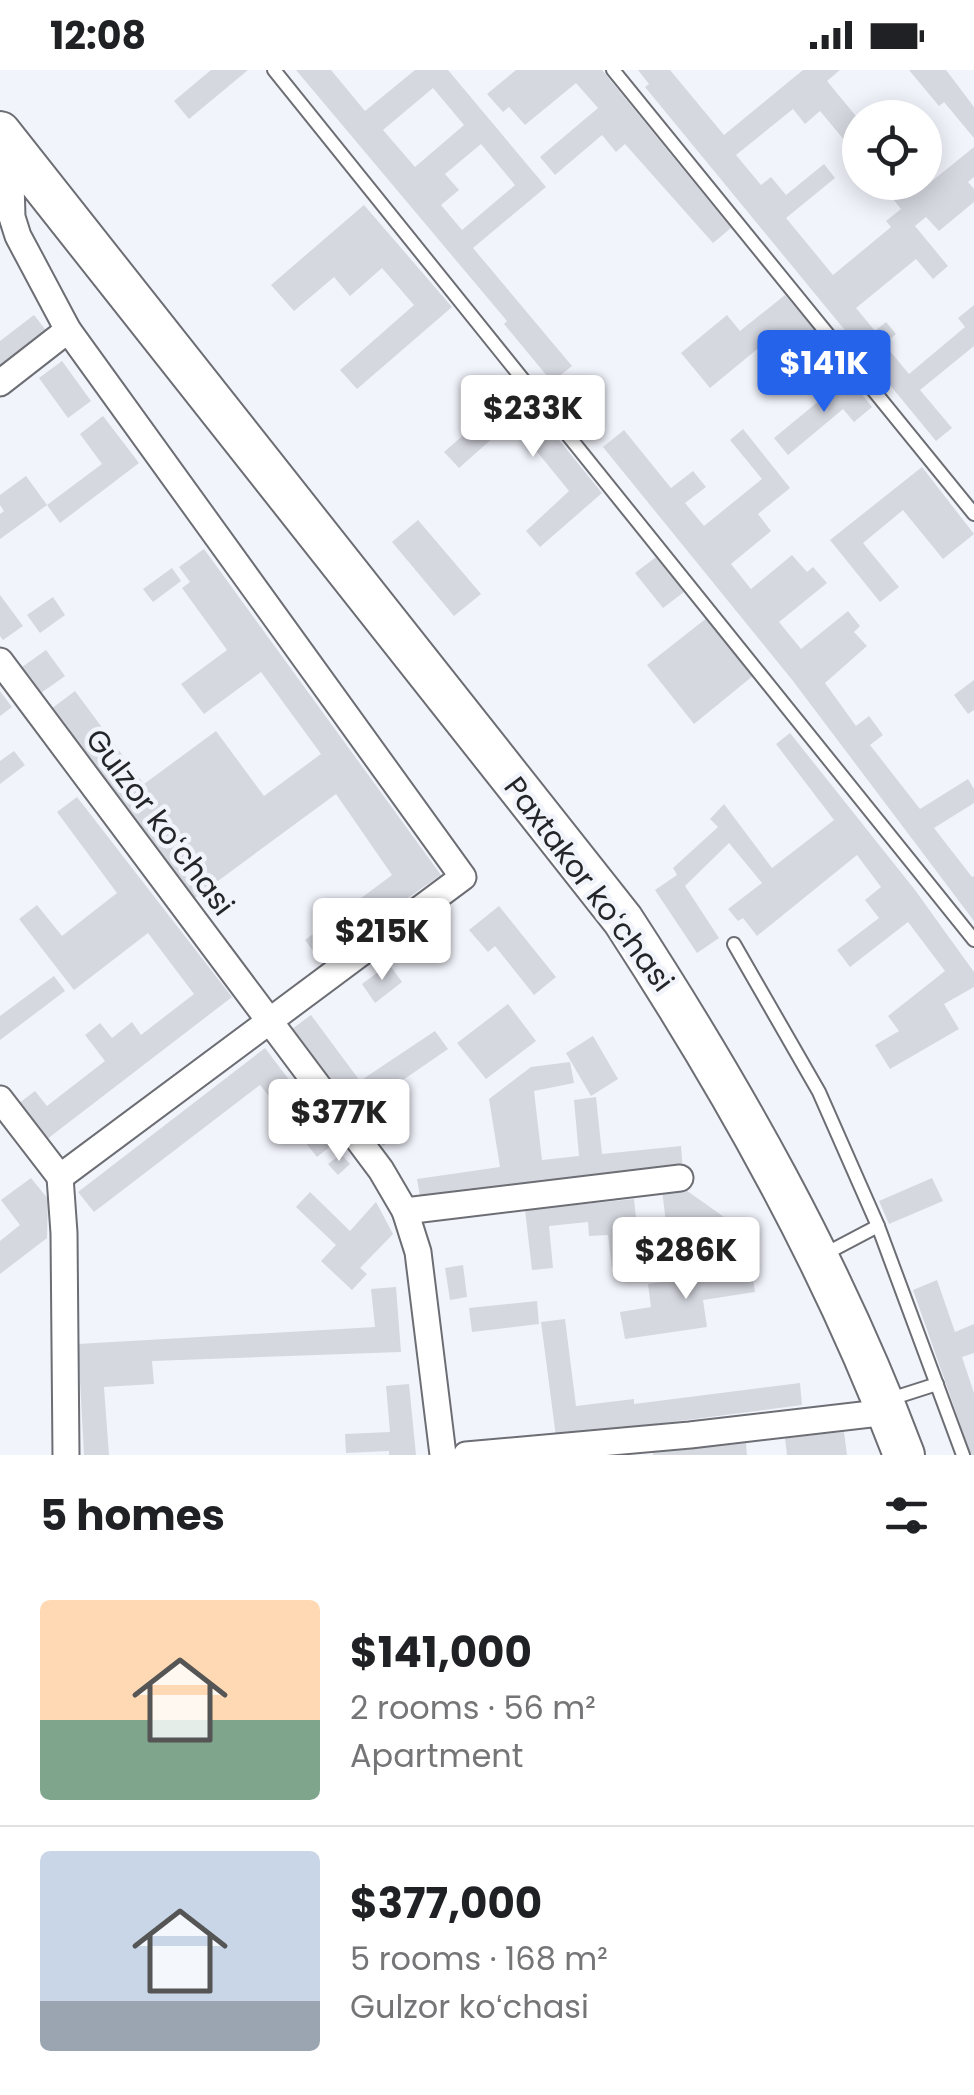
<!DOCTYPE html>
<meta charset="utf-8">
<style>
:root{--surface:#fff;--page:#f2f2f2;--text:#202124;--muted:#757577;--line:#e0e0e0;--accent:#2563eb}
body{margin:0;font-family:Poppins,sans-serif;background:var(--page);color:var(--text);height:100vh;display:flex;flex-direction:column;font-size:38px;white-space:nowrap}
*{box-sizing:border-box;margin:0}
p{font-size:32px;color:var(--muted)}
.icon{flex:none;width:55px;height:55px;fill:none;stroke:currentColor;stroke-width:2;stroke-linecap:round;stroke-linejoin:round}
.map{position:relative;height:1385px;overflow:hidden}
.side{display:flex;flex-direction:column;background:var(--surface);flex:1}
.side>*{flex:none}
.controls{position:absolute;left:842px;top:30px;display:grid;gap:20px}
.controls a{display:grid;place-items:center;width:100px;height:100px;border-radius:50%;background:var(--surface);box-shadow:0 5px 25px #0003;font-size:50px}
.price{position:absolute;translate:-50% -85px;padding:0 22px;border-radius:10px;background:#fff;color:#222;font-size:32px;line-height:65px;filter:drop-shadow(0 2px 5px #0008)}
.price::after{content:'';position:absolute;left:50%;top:60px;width:30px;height:22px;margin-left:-15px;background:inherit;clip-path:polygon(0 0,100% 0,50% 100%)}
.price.on{background:var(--accent);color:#fff}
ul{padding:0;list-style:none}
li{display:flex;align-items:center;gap:30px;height:250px;padding:0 40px}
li+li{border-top:2px solid var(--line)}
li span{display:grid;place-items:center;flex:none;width:280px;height:200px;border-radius:10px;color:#555}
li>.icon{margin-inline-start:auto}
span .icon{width:120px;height:120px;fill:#fffc;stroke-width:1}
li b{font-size:42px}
h2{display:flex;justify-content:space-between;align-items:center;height:120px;padding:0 40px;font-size:42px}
.status{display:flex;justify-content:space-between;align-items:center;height:70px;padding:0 50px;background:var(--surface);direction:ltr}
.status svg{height:28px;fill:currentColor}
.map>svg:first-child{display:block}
.building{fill:#d6d8e0;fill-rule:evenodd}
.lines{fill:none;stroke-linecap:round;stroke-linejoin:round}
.lane-casing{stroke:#6c6e74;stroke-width:16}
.street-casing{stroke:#6c6e74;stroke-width:29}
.primary-casing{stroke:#6c6e74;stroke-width:44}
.lane{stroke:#fff;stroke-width:12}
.street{stroke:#fff;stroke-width:25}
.primary{stroke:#fff;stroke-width:40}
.labels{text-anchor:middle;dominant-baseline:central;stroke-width:9;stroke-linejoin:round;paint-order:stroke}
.street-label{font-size:30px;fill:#242528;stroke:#f2f4fc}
</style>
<div class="status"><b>12:08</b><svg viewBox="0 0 49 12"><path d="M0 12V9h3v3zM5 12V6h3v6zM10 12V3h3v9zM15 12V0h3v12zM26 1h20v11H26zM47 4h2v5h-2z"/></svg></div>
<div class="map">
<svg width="974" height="1385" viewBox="0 0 974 1385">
<rect width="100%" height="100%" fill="#f2f4fc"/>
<g class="building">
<polygon points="211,0 248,0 189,49 174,31"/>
<path d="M296,0h35l34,41 50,-41h33l98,117 -73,61 99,118 -20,16 -48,-58 3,-3zM433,18l31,37 -49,42 -32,-37zM481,74l34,41 -53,45 -21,-25 18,-15 -14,-16z"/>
<polygon points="516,0 602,0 731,158 713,173 625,74 616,82 602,65 555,105 540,87 598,38 576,13 525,55 509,37 503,42 487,24"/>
<polygon points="638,0 670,0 724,65 803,0 840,0 827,11 860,51 860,89 820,41 805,54 793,39 736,85 761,115 771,107 786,125 824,94 835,108 786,148 833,205 891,157 886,151 901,139 879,112 906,112 916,124 974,77 974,107 968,112 974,119 974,132 939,161 926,147 915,156 948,196 933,209 916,189 856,238 875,261 886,252 896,264 884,274 909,304 965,257 958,248 974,235 974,276 920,320 952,358 936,371 645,17 649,14"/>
<polygon points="909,0 946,0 974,37 974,68 944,32 939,36"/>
<polygon points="364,135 452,237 357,319 340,300 414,235 382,198 350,226 334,207 294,241 271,215"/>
<polygon points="785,225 831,280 810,298 779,261 710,318 681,283 727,245 740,261"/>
<polygon points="34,245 48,263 0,298 0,271"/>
<polygon points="62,291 91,331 68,348 39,308"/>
<polygon points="848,307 872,337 854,352 843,339 788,385 774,368"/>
<polygon points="517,318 602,423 540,477 526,461 569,421 512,351 459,398 444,382"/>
<polygon points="103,346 139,393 60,453 47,435 102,394 80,364"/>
<polygon points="743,359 790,418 758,444 771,461 731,494 751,519 792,485 807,502 813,497 827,513 779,552 801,579 848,541 860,556 854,562 867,576 825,613 856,656 869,646 883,665 870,675 920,739 968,709 974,719 974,733 934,758 972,807 974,806 974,851 793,611 603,377 624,360 671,418 693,401 706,417 685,433 704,456 762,409 730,370"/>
<polygon points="922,397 974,464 943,489 903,440 863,473 899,517 880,532 830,470"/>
<polygon points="26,406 47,435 0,469 0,444 4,441 0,435 0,425"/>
<polygon points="418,450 481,524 454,546 392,472"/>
<polygon points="204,479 441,805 319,889 305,870 392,805 336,724 192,830 51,639 75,621 144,714 216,661 264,726 321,684 261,602 204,644 181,614 227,580 182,518 190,512 179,497"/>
<polygon points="656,487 684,522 663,538 635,503"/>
<polygon points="172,498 181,511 153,532 143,519"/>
<polygon points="0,525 23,556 3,570 0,566"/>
<polygon points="53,527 65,545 40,563 27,545"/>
<polygon points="708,547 754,605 694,654 647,595"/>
<polygon points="46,580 65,606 41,623 22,597"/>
<polygon points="974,610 974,640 968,644 954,625"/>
<polygon points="0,621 12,637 0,646"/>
<polygon points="790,663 915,820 974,902 974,917 944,934 959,959 890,999 875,975 899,961 888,946 945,901 908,852 850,897 837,880 879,848 865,830 881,817 857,785 757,866 743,848 738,851 728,839 762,813 729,773 685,816 719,868 697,883 655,820 677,805 673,798 718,757 710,749 724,734 772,798 834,750 776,674"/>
<polygon points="14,681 25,695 0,714 0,691"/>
<polygon points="77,727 232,927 42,1073 14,1037 35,1021 47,1036 105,991 85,965 100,953 112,968 132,952 141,965 194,924 148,863 74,920 19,849 37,835 62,866 117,823 57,742"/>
<polygon points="499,836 556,907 534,925 495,876 488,882 469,860"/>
<polygon points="389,894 402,912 375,933 362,914"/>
<polygon points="54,906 65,921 0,970 0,946"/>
<polygon points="508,934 536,971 486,1009 457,973"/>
<polygon points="311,945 360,1011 435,961 448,979 355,1043 292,959"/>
<polygon points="593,966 618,1009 591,1026 566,983"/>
<polygon points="265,978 336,1072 317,1087 260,1015 94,1142 78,1122"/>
<polygon points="570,992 574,1013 534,1021 542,1090 579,1086 574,1030 596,1027 602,1084 681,1076 683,1102 421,1132 417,1109 500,1097 489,1029 531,997"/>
<polygon points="386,1044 400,1064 383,1076 369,1056"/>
<polygon points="341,1084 350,1094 338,1105 328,1094"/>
<polygon points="31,1108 48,1129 47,1168 0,1204 0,1171 20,1155 1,1130"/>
<polygon points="932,1108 943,1131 889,1154 879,1131"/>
<polygon points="683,1118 724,1147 729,1180 670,1186 662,1120"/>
<polygon points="310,1122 350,1161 376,1132 393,1164 360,1198 367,1204 352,1220 321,1191 336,1175 296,1137"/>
<polygon points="634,1129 641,1194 612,1197 608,1165 589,1166 588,1152 549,1156 553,1198 532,1200 525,1140"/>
<polygon points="750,1189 755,1222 703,1230 707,1257 625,1269 620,1242 651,1237 648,1214 731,1202 729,1192"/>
<polygon points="463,1195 467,1227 450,1230 445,1198"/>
<polygon points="937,1210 955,1262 974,1254 974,1283 962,1287 974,1323 974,1385 971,1385 913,1220"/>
<polygon points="396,1217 401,1282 152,1291 154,1314 104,1317 109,1385 84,1385 78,1274 375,1257 371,1219"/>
<polygon points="537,1231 539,1254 472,1262 469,1238"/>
<polygon points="565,1249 576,1336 634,1329 634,1334 800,1313 802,1335 556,1367 541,1252"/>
<polygon points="409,1314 416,1385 389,1385 389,1381 346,1383 345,1364 390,1362 386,1316"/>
<polygon points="844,1362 847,1385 787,1385 785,1368"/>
<polygon points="746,1373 747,1385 653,1385 653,1382"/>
</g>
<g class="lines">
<defs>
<g id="lane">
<polyline points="274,0 974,870"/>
<polyline points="613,0 974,444"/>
<polyline points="734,874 819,1022 878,1156 963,1385"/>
<polyline points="823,1185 878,1156"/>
<polyline points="887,1330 937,1314"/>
</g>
<g id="street">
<polyline points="10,76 12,147 18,166 68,260 463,807 60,1107"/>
<polyline points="0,313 68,260"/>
<polyline points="0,591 381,1100 405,1141 418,1182 443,1385"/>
<polyline points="0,1029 60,1107"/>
<polyline points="60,1107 64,1163 66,1385"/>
<polyline points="405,1141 680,1108"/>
<polyline points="466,1385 690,1365 888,1342"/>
</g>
<path id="primary" d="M0,62l623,788c110,169 210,346 281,535"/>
</defs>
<use href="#lane" class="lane-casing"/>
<use href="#street" class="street-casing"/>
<use href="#primary" class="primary-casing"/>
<use href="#lane" class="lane"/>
<use href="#street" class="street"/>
<use href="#primary" class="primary"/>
</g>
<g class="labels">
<g class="street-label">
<text transform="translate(160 752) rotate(53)">Gulzor koʻchasi</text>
<text transform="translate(589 814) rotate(53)">Paxtakor koʻchasi</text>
</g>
</g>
</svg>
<div class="controls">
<a><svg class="icon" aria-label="locate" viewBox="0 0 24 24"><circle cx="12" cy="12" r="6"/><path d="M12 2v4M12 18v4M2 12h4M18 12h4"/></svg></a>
</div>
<b class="price on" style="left:824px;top:345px">$141K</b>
<b class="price" style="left:533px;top:390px">$233K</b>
<b class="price" style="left:382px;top:913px">$215K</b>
<b class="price" style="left:339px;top:1094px">$377K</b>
<b class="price" style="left:686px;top:1232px">$286K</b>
</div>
<section class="side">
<h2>5 homes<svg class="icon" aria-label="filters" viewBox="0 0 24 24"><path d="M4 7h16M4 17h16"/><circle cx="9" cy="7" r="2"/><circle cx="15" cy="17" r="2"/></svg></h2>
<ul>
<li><span style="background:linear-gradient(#ffd9b3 60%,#7fa58c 0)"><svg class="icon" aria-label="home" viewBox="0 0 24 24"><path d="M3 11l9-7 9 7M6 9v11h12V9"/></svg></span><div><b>$141,000</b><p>2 rooms · 56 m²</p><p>Apartment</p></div></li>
<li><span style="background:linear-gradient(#c9d6e8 75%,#9aa5b1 0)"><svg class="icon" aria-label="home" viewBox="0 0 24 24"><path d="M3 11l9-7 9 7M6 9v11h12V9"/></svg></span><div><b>$377,000</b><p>5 rooms · 168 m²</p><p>Gulzor koʻchasi</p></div></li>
</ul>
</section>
